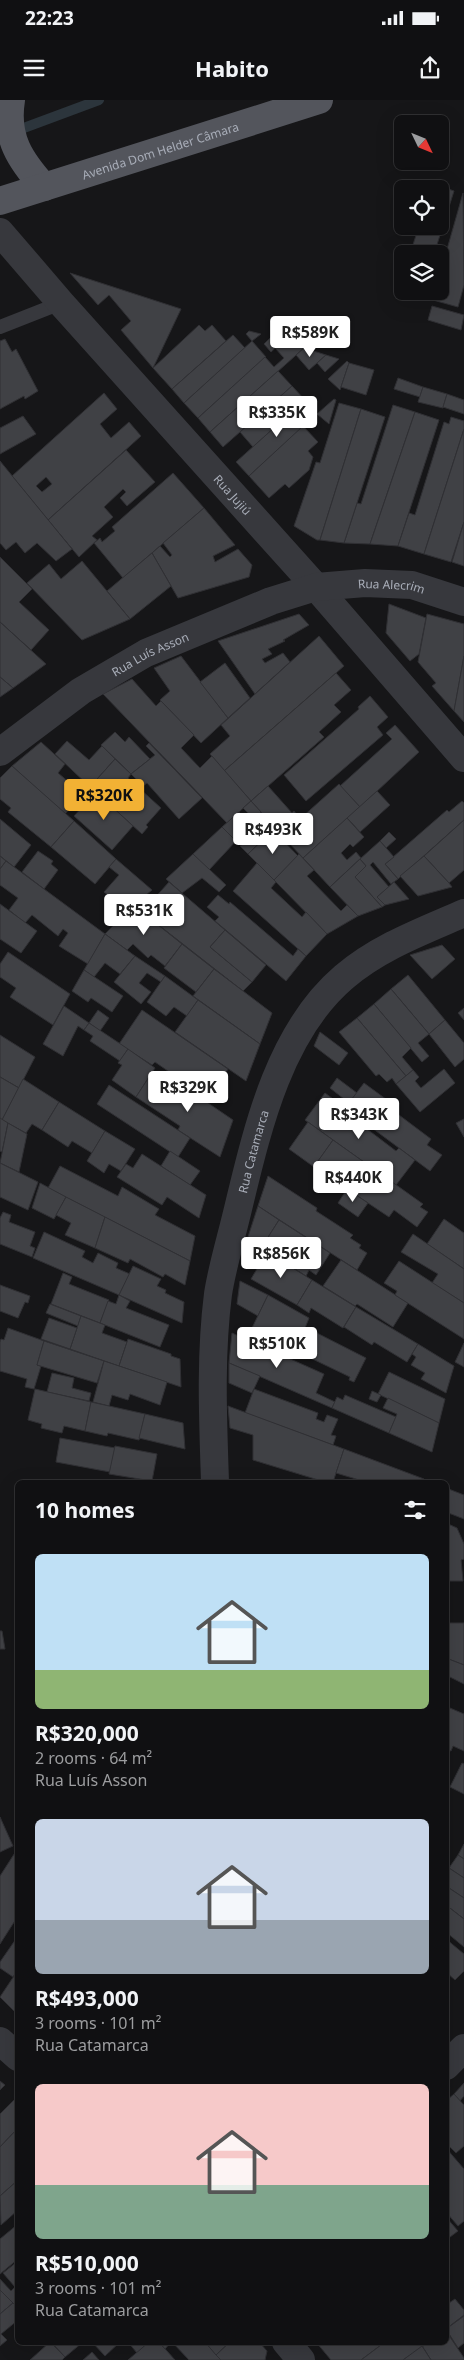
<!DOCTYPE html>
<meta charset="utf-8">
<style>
:root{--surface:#101012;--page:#1e1e20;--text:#f1f3f6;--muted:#9c9d9f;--line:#303032;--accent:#f2b134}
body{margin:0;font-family:"Noto Sans",sans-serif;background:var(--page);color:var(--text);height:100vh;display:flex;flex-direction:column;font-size:19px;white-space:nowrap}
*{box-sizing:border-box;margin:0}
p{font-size:16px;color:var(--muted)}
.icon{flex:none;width:28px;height:28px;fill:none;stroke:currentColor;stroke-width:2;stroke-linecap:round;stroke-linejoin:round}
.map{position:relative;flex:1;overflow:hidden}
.details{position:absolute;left:15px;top:1380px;width:434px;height:865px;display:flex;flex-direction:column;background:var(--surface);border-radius:8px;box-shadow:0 5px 20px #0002,0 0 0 1px var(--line)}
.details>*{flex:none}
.needle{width:32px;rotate:133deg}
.buttons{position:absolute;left:394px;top:15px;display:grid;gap:10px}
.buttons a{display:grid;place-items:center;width:55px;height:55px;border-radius:8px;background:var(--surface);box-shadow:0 5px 20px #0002,0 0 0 1px var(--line);font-size:25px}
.price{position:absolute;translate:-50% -42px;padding:0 11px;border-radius:5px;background:#fff;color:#222;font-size:16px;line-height:32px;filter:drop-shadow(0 1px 2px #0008)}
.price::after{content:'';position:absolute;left:50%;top:30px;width:15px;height:11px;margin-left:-8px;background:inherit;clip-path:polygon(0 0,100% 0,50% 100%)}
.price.selected{background:var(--accent);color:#111}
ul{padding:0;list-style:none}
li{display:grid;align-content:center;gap:10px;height:265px;padding:0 20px}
li span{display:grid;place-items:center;height:155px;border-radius:8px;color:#555}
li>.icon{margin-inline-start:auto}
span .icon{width:90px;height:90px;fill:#fffc;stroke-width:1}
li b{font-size:21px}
h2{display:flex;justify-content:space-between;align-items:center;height:60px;padding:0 20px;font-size:21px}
.status{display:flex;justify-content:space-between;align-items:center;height:35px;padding:0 25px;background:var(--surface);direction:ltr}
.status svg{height:14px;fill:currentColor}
header{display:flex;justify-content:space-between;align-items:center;height:65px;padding:0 20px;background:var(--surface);font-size:22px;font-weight:700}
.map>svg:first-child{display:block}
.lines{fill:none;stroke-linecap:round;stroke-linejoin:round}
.stream{stroke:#2c353c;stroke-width:10}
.building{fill:#404145;stroke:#303034;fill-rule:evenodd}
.service{stroke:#37383d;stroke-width:14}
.minor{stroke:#37383d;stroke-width:28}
.primary{stroke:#53555c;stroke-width:28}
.labels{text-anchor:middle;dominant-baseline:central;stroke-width:4;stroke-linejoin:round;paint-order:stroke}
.street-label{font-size:12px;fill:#a8adb8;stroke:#111113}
</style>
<div class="status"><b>22:23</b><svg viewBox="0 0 49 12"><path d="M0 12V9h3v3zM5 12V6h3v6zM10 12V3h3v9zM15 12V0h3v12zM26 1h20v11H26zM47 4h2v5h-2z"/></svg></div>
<header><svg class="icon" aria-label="menu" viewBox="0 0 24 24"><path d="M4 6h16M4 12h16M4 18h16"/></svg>Habito<svg class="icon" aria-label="share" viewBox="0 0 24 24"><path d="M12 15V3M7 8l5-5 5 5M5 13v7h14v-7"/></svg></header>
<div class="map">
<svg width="464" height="2260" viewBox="0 0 464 2260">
<rect width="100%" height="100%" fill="#161618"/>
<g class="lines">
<polyline class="stream" points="13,32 99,0"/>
</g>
<g class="building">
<polygon points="434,84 454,91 434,154 410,154 419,126 440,126 440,89 432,89"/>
<polygon points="463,93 464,185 458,207 433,200 435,191 440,191 440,174"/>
<polygon points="70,173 181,209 153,268 121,230 131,221 109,195 98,205"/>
<polygon points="432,206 464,215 461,230 428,220"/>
<polygon points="199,225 205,231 212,225 226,241 172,289 153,268"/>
<polygon points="249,231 261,234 252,241 246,234"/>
<polygon points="233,235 245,248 184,303 172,289"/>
<polygon points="271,237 283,241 271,252 264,244"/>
<polygon points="5,239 12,252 16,249 38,291 25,299 24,296 0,309 0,241"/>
<polygon points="252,241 266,257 198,318 184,303"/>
<polygon points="283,241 304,248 210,332 198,318 265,257 274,267 284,258 275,248"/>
<polygon points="304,248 326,255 309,270 296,255"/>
<polygon points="326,255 339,259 325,272 317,263"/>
<polygon points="347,261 349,263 340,290 328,279"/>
<polygon points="349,263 374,270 366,295 341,287"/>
<polygon points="278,271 292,286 223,347 210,332"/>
<polygon points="398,278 423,287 420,297 394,289"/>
<polygon points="292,286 305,300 253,347 240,332"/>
<polygon points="423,287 447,294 443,308 418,302"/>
<path d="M104,293l13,16 -17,15 11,14 18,-16 12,14 -93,84 -36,-44zM46,377l6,7 -10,8 -6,-6z"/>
<polygon points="447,294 464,300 464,314 443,307"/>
<polygon points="334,299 336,300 329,324 317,314"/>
<polygon points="305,300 317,314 249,376 236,362"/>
<polygon points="339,303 361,309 320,440 317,440 294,426 316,362 320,363"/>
<polygon points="393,305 415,312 370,444 344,443 357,403 361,404"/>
<polygon points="361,309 385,317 344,443 320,440"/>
<polygon points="415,312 439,320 398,446 370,444"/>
<polygon points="23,316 36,334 0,354 0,328"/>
<polygon points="451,317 464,321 464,329 424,454 398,446 409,413 415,415 444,322 449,324"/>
<polygon points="303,326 318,342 308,351 313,357 309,370 289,388 285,384 269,398 249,376"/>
<polygon points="464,329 464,422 451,462 424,454"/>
<polygon points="126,350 155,382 127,406 120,398 126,392 123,389 104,407 113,417 92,436 97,440 79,457 48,420"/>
<polygon points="0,361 72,449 56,461 37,443 25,453 16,442 6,450 0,443"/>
<polygon points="173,373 204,408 123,478 94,443 100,438 102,442 115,431 112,427"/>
<polygon points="204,408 235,445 213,456 215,462 238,449 252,465 249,477 178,498 152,453 160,446 170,457 172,455 163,443"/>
<polygon points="464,422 464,466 452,462"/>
<polygon points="152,453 171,486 130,519 107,491"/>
<polygon points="0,457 32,489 19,502 49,530 31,550 0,522"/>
<polygon points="82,461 130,519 82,540 27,483 49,464 61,479"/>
<polygon points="389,504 426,518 419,554 410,561 386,533"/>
<polygon points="299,514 309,525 283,540 285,541 268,549 272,554 262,559 265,563 283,553 290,562 255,594 218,541"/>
<polygon points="427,514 464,524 464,556 454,611 432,586 436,583 418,562"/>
<polygon points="0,522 46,564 13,588 0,577"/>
<polygon points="319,536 344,566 224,671 210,654 230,636 221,625"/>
<polygon points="181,556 228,618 201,643 160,600 170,591 154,568"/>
<polygon points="464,556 464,622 454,611"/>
<polygon points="225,563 250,598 228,618 200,582"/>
<polygon points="336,573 351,590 334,605 341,612 319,632 324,637 251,701 224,671"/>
<polygon points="0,577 13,588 0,597"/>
<polygon points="132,579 156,606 161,601 194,635 181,648 200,668 212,656 251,701 227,723 103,594"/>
<polygon points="370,596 388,617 377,627 383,635 306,701 284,675 359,609 358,607"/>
<polygon points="395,625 419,652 360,707 340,686 392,639 386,633"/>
<polygon points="115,632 125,642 129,637 150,659 131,674 101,645"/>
<polygon points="67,641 89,660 102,646 115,659 90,687 55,654"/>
<polygon points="41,642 65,664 58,673 83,694 65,714 12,666"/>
<polygon points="149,643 202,698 179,719 147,683 143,686 131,674 155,655 146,646"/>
<polygon points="115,659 131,674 128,678 161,708 146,725 148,727 142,734 90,687"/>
<polygon points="12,666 74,721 51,747 8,712 11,708 0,699 0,678"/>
<polygon points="339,684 360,707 303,758 275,728 294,711 300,719"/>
<polygon points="268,686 292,713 275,728 251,701"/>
<polygon points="377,691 390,705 360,732 347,718"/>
<polygon points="96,692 133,726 112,750 74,716"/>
<polygon points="251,701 261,712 258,716 273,730 248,754 240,746 244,743 238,735 234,739 222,727 239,712 248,721 252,717 243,708"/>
<polygon points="462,701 464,703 464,720 398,779 385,764 447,710 449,712"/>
<polygon points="347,718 364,737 353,747 350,744 341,753 347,760 356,752 361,758 330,787 303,758"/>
<polygon points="0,719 31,745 14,767 0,756"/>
<polygon points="464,720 464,770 449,783 424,756"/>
<polygon points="74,721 116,759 95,784 51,747"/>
<polygon points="222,727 236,741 209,770 193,754"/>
<polygon points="273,730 298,756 274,780 248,754"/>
<polygon points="389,732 396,739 386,748 380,741"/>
<polygon points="380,741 394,757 385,764 398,779 391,784 373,762 370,765 389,787 377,797 385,805 382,807 355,777 366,766 360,759"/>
<polygon points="38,751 53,761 51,764 58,770 44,789 22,772"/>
<polygon points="193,754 226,785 219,792 202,778 182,793 166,779"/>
<polygon points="299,754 314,770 307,776 341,811 347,805 358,816 327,834 274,780"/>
<polygon points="0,756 6,761 0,769"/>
<polygon points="424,756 449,783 452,787 418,796 400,776"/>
<polygon points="116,759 152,790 127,811 104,792 119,775 109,767"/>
<polygon points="360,759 366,766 355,777 382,807 358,816 330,787"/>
<polygon points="6,761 105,834 88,864 59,846 68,833 63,829 58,836 32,815 25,823 9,810 18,798 0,785 0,769"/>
<polygon points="257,763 276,782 271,788 302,817 306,812 327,834 306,856 233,791"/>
<polygon points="169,782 225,830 210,847 252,882 243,891 133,805 145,796 152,801"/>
<polygon points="394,782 409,799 385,805 377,797"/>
<polygon points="218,795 229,804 230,802 293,856 298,849 306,856 286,881 215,821 219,817 207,807"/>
<polygon points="0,804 37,831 21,853 0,839"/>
<polygon points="133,805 182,844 165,866 151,855 148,858 133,844 127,850 105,834"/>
<polygon points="225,830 266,865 252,882 210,847"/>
<polygon points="105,834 135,856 120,874 105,863 94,877 84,870"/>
<polygon points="182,844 214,869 196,892 164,868"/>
<polygon points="442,845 455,859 432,879 410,855"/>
<polygon points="8,852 70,894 53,925 10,897 16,888 0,877 0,864"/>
<polygon points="135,856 165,876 161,882 147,873 139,883 151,892 141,904 114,882"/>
<polygon points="214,869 272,913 260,944 193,896"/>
<polygon points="84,870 123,896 112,912 91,898 88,902 72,891"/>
<polygon points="408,875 445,920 429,934 391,889"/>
<polygon points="165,876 198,900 187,916 174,907 166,916 147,902"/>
<polygon points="391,889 429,934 418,943 429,956 422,962 374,904"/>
<polygon points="198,900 260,944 246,981 175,932"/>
<polygon points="374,904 411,948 402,957 413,970 406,976 357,918"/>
<polygon points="64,906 89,923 84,930 78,926 63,956 43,944"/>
<polygon points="464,908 464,920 458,913"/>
<polygon points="98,910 109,918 100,931 89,923"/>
<polygon points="142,910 228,969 208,999 155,962 152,965 119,944"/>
<polygon points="357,918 406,976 396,984 392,978 387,982 379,974 376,976 339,932"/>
<polygon points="445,920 464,943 464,959 455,967 429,934"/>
<polygon points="89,923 128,949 120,961 90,941 93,936 84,930"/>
<polygon points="320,932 348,953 339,965 314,946"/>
<polygon points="0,935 35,957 19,988 0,977"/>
<polygon points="128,949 155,968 136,997 112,980 122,965 118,963"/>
<polygon points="444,969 455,983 420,1012 396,984 413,970 419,977 415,981 421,988"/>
<polygon points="167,975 233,1020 220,1057 178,1030 180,1026 136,997 149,977 161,984"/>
<polygon points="0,977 19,988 2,1020 0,1018"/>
<polygon points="337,978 357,993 349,1003 330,988"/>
<polygon points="23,979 59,1002 42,1030 32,1024 26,1033 2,1020"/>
<polygon points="364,983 398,1008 395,1012 431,1039 427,1045 442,1055 430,1071 345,1008"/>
<polygon points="109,985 190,1038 178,1057 97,1004"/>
<polygon points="325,993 344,1007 342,1010 396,1051 399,1048 415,1060 396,1085 305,1020"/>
<polygon points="59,1002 105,1031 92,1053 72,1041 68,1047 42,1030"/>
<polygon points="0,1018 8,1023 2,1052 0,1051"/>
<polygon points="464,1019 464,1037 456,1023"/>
<polygon points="308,1022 333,1040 314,1067 289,1049"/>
<polygon points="8,1023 27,1034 19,1072 0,1063"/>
<polygon points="105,1031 135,1049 121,1071 109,1064 104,1073 87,1061"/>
<polygon points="333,1040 423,1104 420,1107 428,1112 417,1127 394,1110 389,1117 350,1091 353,1087 318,1061"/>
<polygon points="170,1051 200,1071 190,1085 161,1066"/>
<polygon points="142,1054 206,1095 199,1118 167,1097 162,1105 117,1077 126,1064 133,1068"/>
<polygon points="0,1063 38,1082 28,1110 0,1097"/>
<polygon points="60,1066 118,1096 122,1087 159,1109 155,1115 195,1136 190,1161 48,1088"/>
<polygon points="268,1076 317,1108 316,1111 353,1135 350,1138 361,1145 359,1148 367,1153 357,1170 258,1106"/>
<polygon points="40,1083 66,1097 54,1119 32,1108"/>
<polygon points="347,1089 368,1103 358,1117 338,1103"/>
<polygon points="66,1097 105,1117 95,1148 65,1135 71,1123 56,1115"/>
<polygon points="258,1106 279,1120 265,1142 268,1144 264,1150 247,1140"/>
<polygon points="3,1112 11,1115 9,1122 35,1132 30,1146 35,1148 32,1157 0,1144 0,1118"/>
<polygon points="105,1117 190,1161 185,1185 165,1174 163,1177 130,1159 128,1163 95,1148"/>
<polygon points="444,1119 464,1133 464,1169 427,1144"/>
<polygon points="279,1120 330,1153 316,1175 309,1170 306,1176 292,1167 295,1161 265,1142"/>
<polygon points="44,1132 85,1151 82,1157 93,1163 98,1153 118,1163 116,1168 130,1174 119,1195 33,1158"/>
<polygon points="413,1134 464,1169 464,1203 432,1183 438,1174 401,1152"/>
<polygon points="267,1152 312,1180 297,1205 251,1179"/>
<polygon points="341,1160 408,1203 393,1227 357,1204 355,1206 323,1186"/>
<polygon points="399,1161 464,1203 464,1239 395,1195 397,1191 384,1183"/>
<polygon points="133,1166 161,1179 157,1186 166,1190 165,1193 184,1202 182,1223 119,1195"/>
<polygon points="63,1173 72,1177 69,1184 109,1200 100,1223 51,1204"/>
<polygon points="312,1180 356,1207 343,1228 311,1208 309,1213 297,1205"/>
<polygon points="240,1181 268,1195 258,1216 237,1204"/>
<polygon points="0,1185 30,1196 28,1203 25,1202 18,1218 0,1211"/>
<polygon points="119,1195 130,1201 126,1208 169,1225 160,1247 100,1223 108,1201 116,1204"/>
<polygon points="268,1195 309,1218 305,1228 309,1229 298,1252 251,1230"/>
<polygon points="50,1204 81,1216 78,1226 46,1213"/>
<polygon points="356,1207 418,1244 407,1262 374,1242 372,1245 344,1227"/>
<polygon points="81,1216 105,1225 102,1233 127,1242 119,1266 70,1249"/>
<polygon points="49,1218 77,1228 70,1249 41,1239"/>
<polygon points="8,1228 44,1241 37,1265 41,1266 34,1289 25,1287 27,1279 0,1271 0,1242 1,1239 4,1240"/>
<polygon points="309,1229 366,1258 354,1282 349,1280 350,1277 298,1252"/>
<polygon points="232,1233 324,1274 316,1293 335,1302 332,1308 229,1263"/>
<polygon points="128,1239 171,1254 171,1256 180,1259 181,1287 119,1266"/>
<polygon points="44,1241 104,1261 97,1283 37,1265"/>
<polygon points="464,1243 464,1267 455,1262"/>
<polygon points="418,1244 454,1266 446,1293 421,1279 425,1273 411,1265 416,1257 412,1254"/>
<polygon points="104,1261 167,1282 160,1305 130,1294 128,1300 112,1295 109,1306 93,1302"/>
<polygon points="229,1263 260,1276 252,1293 229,1283"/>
<polygon points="389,1272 445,1299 439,1323 378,1294"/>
<polygon points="52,1273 74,1278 72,1288 91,1293 89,1301 47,1292"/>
<polygon points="35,1289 91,1302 85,1331 64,1326 62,1333 41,1328 42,1324 28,1320"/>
<polygon points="254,1289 318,1313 316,1319 324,1322 327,1315 338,1319 331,1335 336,1336 333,1345 245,1313"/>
<polygon points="372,1291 381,1295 377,1302 369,1299"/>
<polygon points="345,1295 396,1317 389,1333 332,1308 337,1297 343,1300"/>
<polygon points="388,1298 439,1323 432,1352 389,1333 397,1314 383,1308"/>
<polygon points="91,1302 145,1314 139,1340 108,1333 107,1336 85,1331"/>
<polygon points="228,1306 344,1349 333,1382 325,1382 253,1360 253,1335 230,1328"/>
<polygon points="145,1314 183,1323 185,1349 139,1338"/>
<polygon points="60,1338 115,1348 110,1372 56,1362"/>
<polygon points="115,1346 157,1354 152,1381 109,1374"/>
<polygon points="344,1349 424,1379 424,1382 366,1382 336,1373"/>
<polygon points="446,1388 464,1395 464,1419 446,1412"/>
<polygon points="446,1423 457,1428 464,1444 464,1459 461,1460 463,1481 446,1481"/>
<polygon points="448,1523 464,1523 464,1565 446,1558"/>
<polygon points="0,1531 2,1531 5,1549 0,1549"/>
<polygon points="446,1558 464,1565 464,1584 446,1575"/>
<polygon points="450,1608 464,1614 464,1651 453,1646 451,1651 446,1649 446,1617"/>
<polygon points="462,1663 464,1664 464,1694 450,1687"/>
<polygon points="0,1717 13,1746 0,1752"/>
<polygon points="464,1744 464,1759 458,1755"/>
<polygon points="18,1748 18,1816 0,1844 0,1776"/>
<polygon points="458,1755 464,1759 464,1778 449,1768"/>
<polygon points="449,1768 464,1778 464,1798 446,1786 446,1773"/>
<polygon points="446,1786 464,1798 464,1819 446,1805"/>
<polygon points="446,1805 464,1819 464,1847 446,1832"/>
<polygon points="18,1836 18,1870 13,1877 0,1868 0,1862"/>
<polygon points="446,1839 464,1854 464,1871 455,1880 446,1872"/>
<polygon points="18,1870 18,1906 14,1911 0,1897"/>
<polygon points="0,1981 5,1985 0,1990"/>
<polygon points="464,1983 464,1996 460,2001 454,1994"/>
<polygon points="454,1994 464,2005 464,2046 456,2053 446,2043 446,2001"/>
<polygon points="17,1997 18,2028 0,2047 0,2014"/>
<polygon points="18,2028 18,2080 0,2096 0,2047"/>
<polygon points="446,2048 464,2069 464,2121 458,2126 446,2112"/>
<polygon points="18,2080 18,2110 1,2125 0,2096"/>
<polygon points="446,2117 458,2131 446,2140"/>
<polygon points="18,2124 18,2159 0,2174 0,2139"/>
<polygon points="18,2161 18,2203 15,2205 0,2190 0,2179 11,2191 15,2187 3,2173"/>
<polygon points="0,2190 13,2203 0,2214"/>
<polygon points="455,2199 464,2210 464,2215 446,2229 446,2205"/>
<polygon points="13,2203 18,2208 18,2220 1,2234 7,2240 0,2246 0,2214"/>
<polygon points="464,2216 464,2243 458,2248 446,2229"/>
<polygon points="446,2231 464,2258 464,2260 431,2260 422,2246 428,2242 446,2242"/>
<polygon points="50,2242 65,2257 62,2260 30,2260"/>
<polygon points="51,2242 83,2242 65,2257"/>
<polygon points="92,2242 120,2242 105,2256"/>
<polygon points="128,2242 149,2242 137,2253"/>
<polygon points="149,2242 159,2242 175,2260 128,2260"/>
<polygon points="159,2242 171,2242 165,2249"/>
<polygon points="172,2242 205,2242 221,2260 189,2260"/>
<polygon points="205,2242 230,2242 216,2255"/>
<polygon points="230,2242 259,2242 267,2251 265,2260 221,2260 216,2255"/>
<polygon points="316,2242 385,2242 361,2260 331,2260"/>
<polygon points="385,2242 423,2242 425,2245 403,2260 361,2260"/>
<polygon points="422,2246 431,2260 403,2260"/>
<polygon points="92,2252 99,2260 83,2260"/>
</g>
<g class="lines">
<polyline class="service" points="0,227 61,203"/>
<g class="minor">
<path id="s1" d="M0,132l61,71 255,284 148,171"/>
<path id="s2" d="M0,652l81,-61 65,-38 125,-52 45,-14 49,-4 47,2 52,17"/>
<path id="s3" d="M215,1382c-2,-62 -5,-125 3,-188 4,-26 12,-52 18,-77 20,-82 41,-183 108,-240 35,-30 79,-46 120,-64"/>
<polyline points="0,1941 18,1957"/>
<polyline points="446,1966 464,1948"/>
<polyline points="286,2242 301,2260"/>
</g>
<g class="primary">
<path d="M11,0c-6,38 9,60 33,87"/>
<path id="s4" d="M0,101l319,-101"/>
</g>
</g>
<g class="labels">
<g class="street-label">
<text stroke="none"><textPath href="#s4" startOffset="168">Avenida Dom Helder Câmara</textPath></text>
<text stroke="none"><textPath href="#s1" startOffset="351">Rua Jujiú</textPath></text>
<text stroke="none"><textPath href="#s2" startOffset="435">Rua Alecrim</textPath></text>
<text stroke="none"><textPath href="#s2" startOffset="180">Rua Luís Asson</textPath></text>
<text stroke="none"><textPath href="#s3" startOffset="335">Rua Catamarca</textPath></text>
</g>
</g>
</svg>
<div class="buttons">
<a><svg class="needle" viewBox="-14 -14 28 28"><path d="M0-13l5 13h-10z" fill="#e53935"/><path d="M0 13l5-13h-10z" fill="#9c9d9f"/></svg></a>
<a><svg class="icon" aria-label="locate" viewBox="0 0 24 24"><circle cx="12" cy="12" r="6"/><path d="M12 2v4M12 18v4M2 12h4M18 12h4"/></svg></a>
<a><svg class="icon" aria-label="layers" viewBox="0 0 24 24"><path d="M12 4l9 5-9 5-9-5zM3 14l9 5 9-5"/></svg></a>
</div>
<b class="price" style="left:310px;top:258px">R$589K</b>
<b class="price" style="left:277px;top:338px">R$335K</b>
<b class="price selected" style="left:104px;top:721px">R$320K</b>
<b class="price" style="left:273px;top:755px">R$493K</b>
<b class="price" style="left:144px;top:836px">R$531K</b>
<b class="price" style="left:188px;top:1013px">R$329K</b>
<b class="price" style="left:359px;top:1040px">R$343K</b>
<b class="price" style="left:353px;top:1103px">R$440K</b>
<b class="price" style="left:281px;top:1179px">R$856K</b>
<b class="price" style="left:277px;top:1269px">R$510K</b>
<section class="details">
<h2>10 homes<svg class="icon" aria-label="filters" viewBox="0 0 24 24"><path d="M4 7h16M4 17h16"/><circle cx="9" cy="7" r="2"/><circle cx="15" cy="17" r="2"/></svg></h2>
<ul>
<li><span style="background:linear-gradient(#bfe0f5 75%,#8fb573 0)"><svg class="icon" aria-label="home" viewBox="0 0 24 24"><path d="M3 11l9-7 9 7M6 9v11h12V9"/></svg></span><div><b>R$320,000</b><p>2 rooms · 64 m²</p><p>Rua Luís Asson</p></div></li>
<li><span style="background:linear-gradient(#c9d6e8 65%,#9aa5b1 0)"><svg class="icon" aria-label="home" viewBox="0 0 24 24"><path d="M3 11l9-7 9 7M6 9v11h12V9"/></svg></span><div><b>R$493,000</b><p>3 rooms · 101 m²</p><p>Rua Catamarca</p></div></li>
<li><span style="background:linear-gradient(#f6c9c9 65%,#7fa58c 0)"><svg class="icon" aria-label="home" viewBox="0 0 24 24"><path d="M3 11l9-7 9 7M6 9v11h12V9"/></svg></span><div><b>R$510,000</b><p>3 rooms · 101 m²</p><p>Rua Catamarca</p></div></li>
</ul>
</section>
</div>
